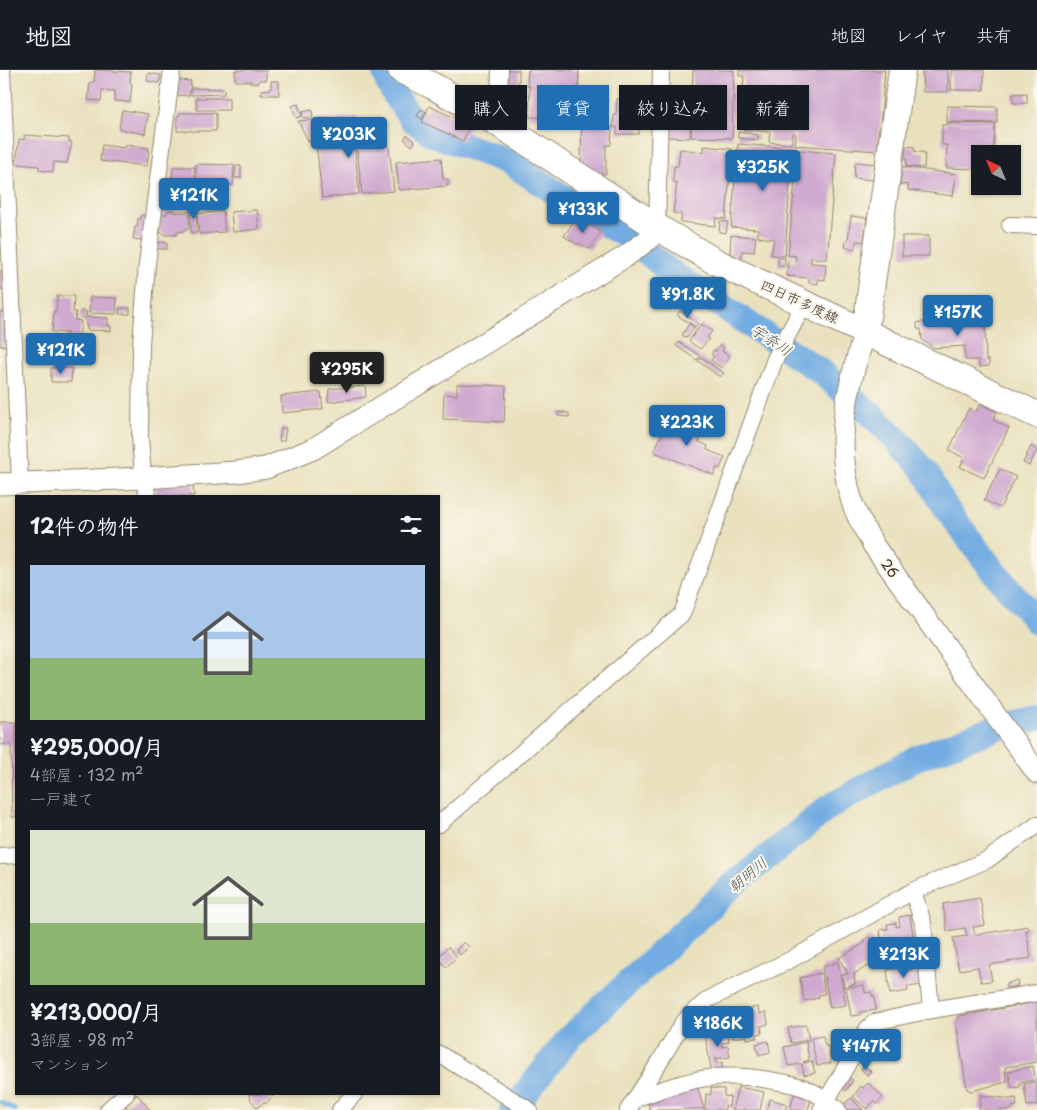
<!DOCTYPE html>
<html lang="ja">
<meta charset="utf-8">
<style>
:root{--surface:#171b24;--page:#20242c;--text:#f1f3f6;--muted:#9ea1a6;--line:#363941;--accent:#1f6fb2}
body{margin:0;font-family:"Playpen Sans","Klee One",sans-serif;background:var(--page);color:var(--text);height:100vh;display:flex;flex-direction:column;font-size:19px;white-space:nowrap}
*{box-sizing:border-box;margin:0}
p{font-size:16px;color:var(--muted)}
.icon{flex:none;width:28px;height:28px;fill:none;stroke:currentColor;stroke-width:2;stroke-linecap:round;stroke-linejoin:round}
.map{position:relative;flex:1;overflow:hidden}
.details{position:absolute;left:15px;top:425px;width:425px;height:600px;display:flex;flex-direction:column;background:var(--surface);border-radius:0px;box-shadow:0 1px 4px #0004}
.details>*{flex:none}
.guide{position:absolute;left:455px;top:15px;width:475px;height:45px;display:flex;gap:10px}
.needle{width:32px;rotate:316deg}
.controls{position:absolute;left:971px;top:75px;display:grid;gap:10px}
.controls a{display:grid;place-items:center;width:50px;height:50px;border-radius:0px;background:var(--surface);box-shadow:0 1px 4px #0004;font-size:25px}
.price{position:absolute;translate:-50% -42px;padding:0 11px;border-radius:5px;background:var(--accent);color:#fff;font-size:16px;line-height:32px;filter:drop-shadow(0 1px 2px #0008)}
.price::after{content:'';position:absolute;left:50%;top:30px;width:15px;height:11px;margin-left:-8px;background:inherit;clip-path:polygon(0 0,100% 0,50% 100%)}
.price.selected{background:#222;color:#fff}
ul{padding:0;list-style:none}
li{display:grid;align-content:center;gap:10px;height:265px;padding:0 15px}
li span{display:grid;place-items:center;height:155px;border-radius:0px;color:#555}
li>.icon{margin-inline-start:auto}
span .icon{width:90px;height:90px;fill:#fffc;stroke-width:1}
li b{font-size:21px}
h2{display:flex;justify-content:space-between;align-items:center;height:60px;padding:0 15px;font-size:21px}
.tag{padding:0 18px;border-radius:0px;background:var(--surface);box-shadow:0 1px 4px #0004;font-size:18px;line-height:45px}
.tag.selected{background:var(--accent);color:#fff}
header{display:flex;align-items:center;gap:30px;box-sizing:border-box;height:70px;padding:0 25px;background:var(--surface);border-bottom:1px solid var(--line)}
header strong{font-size:24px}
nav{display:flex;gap:28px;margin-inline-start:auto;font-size:18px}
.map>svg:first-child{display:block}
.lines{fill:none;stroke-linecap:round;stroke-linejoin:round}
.stream{stroke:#72ace2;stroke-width:4.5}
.river{stroke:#72ace2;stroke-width:26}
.building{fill:#cfa9cf}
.minor-casing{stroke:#92866e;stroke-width:18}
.tertiary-casing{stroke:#92866e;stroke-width:23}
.primary-casing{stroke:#92866e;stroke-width:28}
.minor{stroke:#fff;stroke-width:16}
.tertiary{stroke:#fff;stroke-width:21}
.primary{stroke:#fff;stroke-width:26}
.labels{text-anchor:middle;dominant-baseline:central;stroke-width:4;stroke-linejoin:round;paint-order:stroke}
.street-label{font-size:14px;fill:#3b2a1e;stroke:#fbf7ec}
.water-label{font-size:15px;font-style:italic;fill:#4e5863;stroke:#fbf7ec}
</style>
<header>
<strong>地図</strong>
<nav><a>地図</a><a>レイヤ</a><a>共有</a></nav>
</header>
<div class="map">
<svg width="1037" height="1040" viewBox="0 0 1037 1040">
<rect width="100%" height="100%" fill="#fbf7ec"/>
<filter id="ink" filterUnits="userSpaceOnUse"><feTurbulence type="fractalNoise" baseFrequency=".02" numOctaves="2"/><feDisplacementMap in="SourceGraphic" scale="10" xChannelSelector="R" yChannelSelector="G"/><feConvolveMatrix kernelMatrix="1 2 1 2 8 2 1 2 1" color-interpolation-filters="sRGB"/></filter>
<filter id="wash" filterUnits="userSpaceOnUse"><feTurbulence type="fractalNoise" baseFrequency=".0096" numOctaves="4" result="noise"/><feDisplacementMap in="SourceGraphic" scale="20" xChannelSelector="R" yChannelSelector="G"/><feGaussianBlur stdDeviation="1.12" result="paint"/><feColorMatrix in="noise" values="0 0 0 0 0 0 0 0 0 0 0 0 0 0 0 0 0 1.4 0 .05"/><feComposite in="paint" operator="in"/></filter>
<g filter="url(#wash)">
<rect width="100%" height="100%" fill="#e9e1bd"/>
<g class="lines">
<polyline class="stream" points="0,1032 15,1040"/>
<g class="river">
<polyline points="384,0 388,12 397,29 413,50 433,64 509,92 595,148 630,168 668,200 821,302 873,346 898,371 923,399 948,441 995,503 1037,552"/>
<polyline points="512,1040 569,968 734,814 829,737 916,688 999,657 1037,648"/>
</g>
</g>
<g id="blocks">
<g class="building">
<polygon points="95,0 131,2 130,14 132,14 130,32 114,31 115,21 102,20 101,31 88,30 90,12 94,12"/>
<polygon points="235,0 266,0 266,10 259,10 259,13 250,13 251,11 235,11"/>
<polygon points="507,0 519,0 519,17 510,16 510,19 506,19"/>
<polygon points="528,0 579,0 577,46 556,45 556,48 529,47 530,16 527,16"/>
<polygon points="693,0 734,0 732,68 691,67"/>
<polygon points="739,0 885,0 880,57 879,57 877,81 795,75 796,64 793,63 791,74 769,72 770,62 740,59 744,6 739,6"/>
<polygon points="922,0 948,0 948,22 923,22"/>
<rect x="951" y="0" width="33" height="20"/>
<polygon points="148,3 161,5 159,13 147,11"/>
<polygon points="179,10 191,11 189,26 177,25"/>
<polygon points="271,11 279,11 279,25 261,25 261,20 271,19"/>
<polygon points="191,18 224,19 224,24 191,25"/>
<polygon points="1027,23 1027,33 1013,33 1013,24"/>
<polygon points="667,25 691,26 690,68 666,67"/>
<polygon points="582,27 607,28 607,57 612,57 611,75 606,75 606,104 595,104 581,92"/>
<polygon points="196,28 229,28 229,40 197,40"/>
<polygon points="617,29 640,30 640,46 645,46 645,55 639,55 639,64 617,64 617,57 613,57 614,45 616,45"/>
<polygon points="298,34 302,46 296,48 292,36"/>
<polygon points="429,36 470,55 463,71 422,52"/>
<polygon points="947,36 997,37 997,53 947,52"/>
<polygon points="421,39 426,42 422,49 417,46"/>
<polygon points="122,40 148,44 145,64 119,59"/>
<polygon points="312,40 313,47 303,48 302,42"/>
<polygon points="179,43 216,43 216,61 177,61 177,46 179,46"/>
<polygon points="356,46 356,54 337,56 337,48"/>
<polygon points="333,48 335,59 363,56 364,65 378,64 379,71 386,70 386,76 389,76 394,121 362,124 357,79 355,79 359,124 322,128 316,71 309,72 298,51"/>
<polygon points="947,53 995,54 993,84 980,84 980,99 946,98 947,75 942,75 942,55 947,55"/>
<polygon points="738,62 758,65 758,70 738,68"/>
<polygon points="24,65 69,68 69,72 72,72 67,93 54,92 53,102 39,100 39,96 16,94 19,69 24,70"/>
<polygon points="407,65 415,72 412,76 404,69"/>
<polygon points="738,74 792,78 785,186 771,185 774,169 758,167 758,159 731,157"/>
<polygon points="102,75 125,78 126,75 149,78 147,96 100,91"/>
<polygon points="704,76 732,79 726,149 716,148 715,156 681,152 681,144 673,143 677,113 673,112 674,96 678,96 680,79 704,82"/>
<polygon points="906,76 915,77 914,81 925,83 924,98 906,96 907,90 905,89"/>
<polygon points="798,80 836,83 827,189 811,188 811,193 826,194 825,210 818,209 818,214 809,213 809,208 787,206 788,191 795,192 796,186 788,185"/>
<polygon points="441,88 443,109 448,109 448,116 399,120 396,92"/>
<polygon points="855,92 875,94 873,110 854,108"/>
<polygon points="196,94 234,95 233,115 196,114"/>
<polygon points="236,96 241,96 241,108 235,108"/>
<polygon points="173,97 195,97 194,114 172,113"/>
<polygon points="902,97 956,104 953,126 908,120 908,115 900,114"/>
<polygon points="190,137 197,138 197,163 191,163"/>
<polygon points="257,140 259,159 233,162 231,142"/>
<polygon points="167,141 174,141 174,142 189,142 189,159 185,159 185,161 177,162 177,165 164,165 163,163 160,163 160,144 167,144"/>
<polygon points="223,141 225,162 199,164 197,144"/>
<polygon points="141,145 145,146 142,170 133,169 135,157 137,157 138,149 140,149"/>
<polygon points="851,146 867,148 864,172 856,171 855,179 845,177 846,170 848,170"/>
<polygon points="577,147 601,162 591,178 589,179 579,173 578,175 564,166"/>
<polygon points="720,151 728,152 726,163 719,162"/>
<polygon points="731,165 756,167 754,182 742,181 741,189 730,183"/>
<rect x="902" y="166" width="27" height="20"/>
<rect x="157" y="172" width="10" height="7"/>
<rect x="778" y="188" width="7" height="8"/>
<polygon points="4,200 4,219 0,219 0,201"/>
<polygon points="57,226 74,226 73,242 76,242 75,250 81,251 79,268 67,267 67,263 52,262 54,241 56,242"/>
<polygon points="90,227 117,228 116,244 89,243"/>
<rect x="119" y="238" width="11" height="6"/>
<polygon points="82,240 87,242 86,247 108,248 108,256 111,256 111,261 87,260 85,248 80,247"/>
<polygon points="4,241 6,275 0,276 0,242"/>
<polygon points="680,241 698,253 695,257 677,245"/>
<polygon points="985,250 986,290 989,290 989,296 979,297 979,290 965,290 965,276 934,278 922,270 921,259 917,259 917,253 921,252"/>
<polygon points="689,254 694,257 687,268 682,265"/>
<polygon points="701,254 712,261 707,268 709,269 700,279 689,271"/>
<polygon points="679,272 700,286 697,290 676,276"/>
<polygon points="720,275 724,278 722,281 730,286 722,298 711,290 714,286 711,284 714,280 716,281"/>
<polygon points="701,287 724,303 720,307 698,291"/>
<polygon points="51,298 72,298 71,312 51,312"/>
<polygon points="457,314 506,316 504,352 443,349 444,324 457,325"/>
<polygon points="365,316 366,327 328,332 329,319"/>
<polygon points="321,322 323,339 282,343 281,326"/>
<polygon points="980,334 997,342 993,350 1009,358 984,408 960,397 964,388 949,380 969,338 976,342"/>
<polygon points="558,342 569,343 569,347 558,346"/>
<polygon points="669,346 703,360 699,372 708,376 707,380 725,387 720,399 717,397 714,405 654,382"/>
<polygon points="281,358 286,358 284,371 279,371"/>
<polygon points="1031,376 1037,380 1029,396 1023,393"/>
<polygon points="1000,399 1016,407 1000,438 984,430"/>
<polygon points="193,413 194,426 156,426 155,416"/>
<polygon points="0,652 16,652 16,747 12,747 11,674 0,675"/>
<polygon points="980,828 985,855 973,857 975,865 1028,856 1029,860 1026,860 1031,888 989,895 992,911 981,912 978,897 959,900 953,868 967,866 965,858 947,861 943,834"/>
<polygon points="910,845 914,871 911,871 911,874 895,876 895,874 882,876 880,860 888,859 887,854 896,853 896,857 900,856 899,847"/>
<polygon points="870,866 882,888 854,904 855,914 844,917 842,905 848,904 839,888 866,872 864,870"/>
<polygon points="464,872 469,877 460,885 456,880"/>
<polygon points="448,877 457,887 446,897 439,889 439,886"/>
<polygon points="893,881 893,887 886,888 885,882"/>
<polygon points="916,882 918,891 908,893 907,883"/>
<polygon points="834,892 838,892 846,935 830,938 825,911 826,911 826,908 824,908 822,897 834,894"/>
<polygon points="919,895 922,915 907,917 908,921 890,924 887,900 900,898 901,902 912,900 911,896"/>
<polygon points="821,903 825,924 818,925 819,928 804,931 800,908"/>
<polygon points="1017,910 1018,916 1006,918 1006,914"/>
<polygon points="864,915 865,923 871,922 872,926 874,926 876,940 860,942 860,945 851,946 846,918"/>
<polygon points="1037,932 1037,992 1005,997 1007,1012 971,1021 967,1019 956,952 959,948 959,946"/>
<polygon points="758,937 759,944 766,942 768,954 761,956 762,963 757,964 757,968 747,969 747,966 732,968 729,949 748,946 747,939"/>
<polygon points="806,955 809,970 791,973 788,958"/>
<polygon points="727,957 729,972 722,973 722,977 728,976 730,987 715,989 716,993 722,992 723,1002 712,1004 705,965 715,963 714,959"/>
<polygon points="823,966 825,976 828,976 831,993 817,996 811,968"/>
<polygon points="768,971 770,982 759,985 756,974"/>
<polygon points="806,972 809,990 803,992 804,993 812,991 815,1003 804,1005 802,994 788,996 784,977"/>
<polygon points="864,996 872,1002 868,1006 861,999"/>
<polygon points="1033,996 1036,1010 1020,1013 1020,1017 1012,1018 1008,1002"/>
<polygon points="846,1006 853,1010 846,1021 840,1016"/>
<polygon points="1037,1012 1037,1035 1027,1036 1024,1014"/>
<polygon points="868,1013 883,1027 877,1034 874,1031 867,1039 853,1027 861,1016 863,1018"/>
<polygon points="697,1016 704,1039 650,1040 648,1034 659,1031 658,1027"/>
<polygon points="738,1017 764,1022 760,1040 748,1040 743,1038 743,1040 732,1040"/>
<polygon points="711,1018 724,1019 724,1026 730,1027 729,1037 725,1036 725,1040 705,1040 706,1024 711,1025"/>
<polygon points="137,1024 150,1040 129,1040 126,1036"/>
<polygon points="248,1024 274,1024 272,1025 273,1026 265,1034 264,1032 257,1038 250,1029 251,1028"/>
<polygon points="794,1024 811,1029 808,1040 790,1040"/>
<polygon points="981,1025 1010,1029 1016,1028 1017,1036 1012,1037 1012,1040 979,1040"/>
<polygon points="851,1028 863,1040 839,1039"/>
<polygon points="770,1029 787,1034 785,1040 767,1040"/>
</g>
</g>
</g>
<g filter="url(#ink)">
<use href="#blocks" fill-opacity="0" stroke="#92866e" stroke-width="1"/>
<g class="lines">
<defs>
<g id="minor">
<polyline points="2,0 20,413"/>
<polyline points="496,52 499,31 500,0"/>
<polyline points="1010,155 1037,156"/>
<polyline points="657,157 661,0"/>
<polyline points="148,426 143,408 140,367 141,275 147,194 172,0"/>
<polyline points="439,754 682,544 775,289 804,234"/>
<polyline points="0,786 16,785"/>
<polyline points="913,821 923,853 931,940"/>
<polyline points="439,984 529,1040"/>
<path d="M637,1028c50,-18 78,-27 132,-18 32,5 44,8 69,30"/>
<polyline points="108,1040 126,1024"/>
<polyline points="340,1040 354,1024"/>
<polyline points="628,1040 660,991 682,954 694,941 709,929 790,890 913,821 987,790 1037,755"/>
<polyline points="821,1040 868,958 875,952 931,940 1037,923"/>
</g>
<g id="tertiary">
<path d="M865,262c-19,60 -32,111 -12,173 5,14 14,28 21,41l163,227"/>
<polyline points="0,414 143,408 236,402 266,398 313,379 626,186 649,169 657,157"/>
</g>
<g id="primary">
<polyline points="401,0 435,17 496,52 657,157 716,192 865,262 1037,345"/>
<polyline points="865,262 902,0"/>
</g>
</defs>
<use href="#minor" class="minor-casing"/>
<use href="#tertiary" class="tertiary-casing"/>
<use href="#primary" class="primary-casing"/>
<use href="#minor" class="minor"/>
<use href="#tertiary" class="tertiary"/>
<use href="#primary" class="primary"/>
</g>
</g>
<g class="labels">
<g class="street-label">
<text transform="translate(800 231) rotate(25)">四日市多度線</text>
<text transform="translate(890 498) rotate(54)">26</text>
</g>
<g class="water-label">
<text transform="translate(772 269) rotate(33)">宇奈川</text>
<text transform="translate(747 804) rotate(-40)">朝明川</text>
</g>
</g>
</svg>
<div class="controls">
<a><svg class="needle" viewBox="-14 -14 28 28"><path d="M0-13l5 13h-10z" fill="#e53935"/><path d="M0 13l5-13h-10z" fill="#9ea1a6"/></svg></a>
</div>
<b class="price" style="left:349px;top:89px">¥203K</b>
<b class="price" style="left:763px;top:122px">¥325K</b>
<b class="price" style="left:194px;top:150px">¥121K</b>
<b class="price" style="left:583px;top:164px">¥133K</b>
<b class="price" style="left:688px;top:249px">¥91.8K</b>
<b class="price" style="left:958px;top:267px">¥157K</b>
<b class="price" style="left:61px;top:305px">¥121K</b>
<b class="price selected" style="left:347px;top:324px">¥295K</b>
<b class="price" style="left:687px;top:377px">¥223K</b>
<b class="price" style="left:904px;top:909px">¥213K</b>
<b class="price" style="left:718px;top:978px">¥186K</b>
<b class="price" style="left:866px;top:1001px">¥147K</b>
<div class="guide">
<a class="tag">購入</a>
<a class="tag selected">賃貸</a>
<a class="tag">絞り込み</a>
<a class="tag">新着</a>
</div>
<section class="details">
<h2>12件の物件<svg class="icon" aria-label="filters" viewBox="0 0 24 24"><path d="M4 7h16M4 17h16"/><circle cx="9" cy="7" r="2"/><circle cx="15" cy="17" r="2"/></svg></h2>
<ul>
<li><span style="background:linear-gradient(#a9c7e8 60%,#8fb573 0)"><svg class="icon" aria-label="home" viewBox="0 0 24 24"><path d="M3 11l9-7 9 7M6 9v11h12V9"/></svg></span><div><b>¥295,000/月</b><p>4部屋 · 132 m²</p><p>一戸建て</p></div></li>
<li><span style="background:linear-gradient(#dfe7d0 60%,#8fb573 0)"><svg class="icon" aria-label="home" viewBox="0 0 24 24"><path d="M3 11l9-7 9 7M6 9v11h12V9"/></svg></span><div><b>¥213,000/月</b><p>3部屋 · 98 m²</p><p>マンション</p></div></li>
</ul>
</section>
</div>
